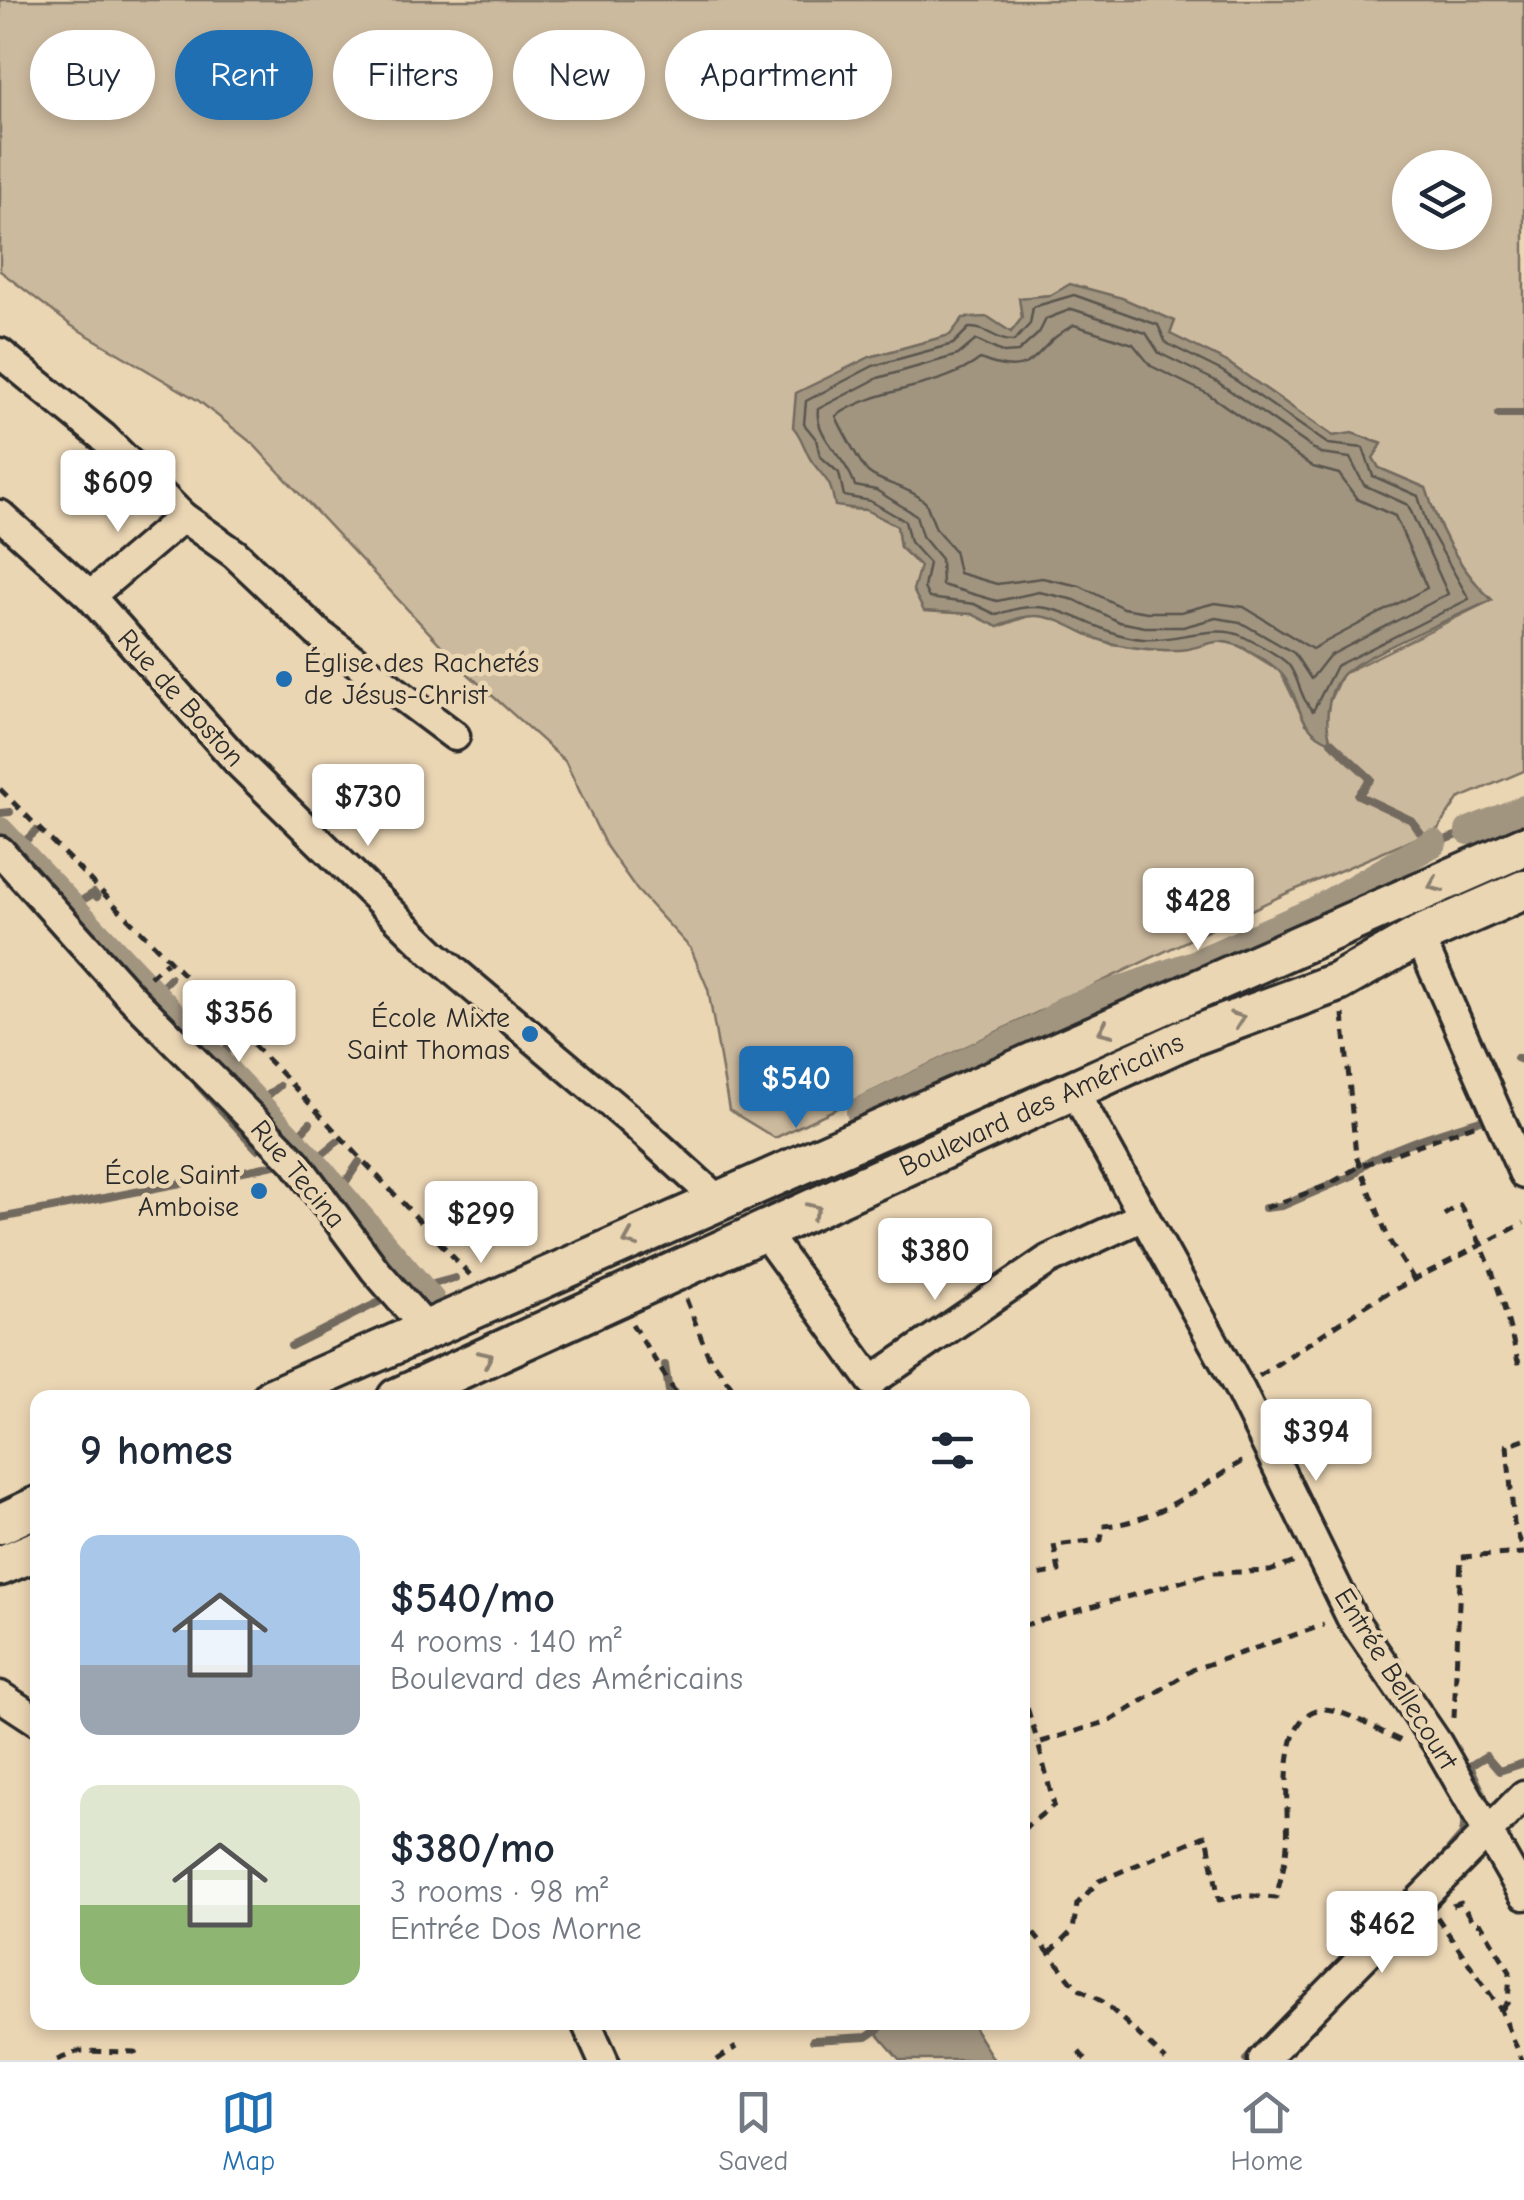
<!DOCTYPE html>
<meta charset="utf-8">
<style>
:root{--surface:#fff;--page:#f2f2f3;--text:#1f2937;--muted:#747a83;--line:#e0e1e3;--accent:#1f6fb2}
body{margin:0;font-family:"Comic Neue",sans-serif;background:var(--page);color:var(--text);height:100vh;display:flex;flex-direction:column;font-size:38px;white-space:nowrap}
*{box-sizing:border-box;margin:0}
p{font-size:32px;color:var(--muted)}
.icon{flex:none;width:55px;height:55px;fill:none;stroke:currentColor;stroke-width:2;stroke-linecap:round;stroke-linejoin:round}
.map{position:relative;flex:1;overflow:hidden}
.drawer{position:absolute;left:30px;top:1390px;width:1000px;height:640px;display:flex;flex-direction:column;background:var(--surface);border-radius:20px;box-shadow:0 5px 15px #0003}
.drawer>*{flex:none}
.top-card{position:absolute;left:30px;top:30px;width:1000px;height:90px;display:flex;gap:20px}
.fabs{position:absolute;left:1392px;top:150px;display:grid;gap:20px}
.fabs a{display:grid;place-items:center;width:100px;height:100px;border-radius:50%;background:var(--surface);box-shadow:0 5px 15px #0003;font-size:50px}
.price{position:absolute;translate:-50% -85px;padding:0 22px;border-radius:10px;background:#fff;color:#222;font-size:32px;line-height:65px;filter:drop-shadow(0 2px 5px #0008)}
.price::after{content:'';position:absolute;left:50%;top:60px;width:30px;height:22px;margin-left:-15px;background:inherit;clip-path:polygon(0 0,100% 0,50% 100%)}
.price.selected{background:var(--accent);color:#fff}
ul{padding:0;list-style:none}
li{display:flex;align-items:center;gap:30px;height:250px;padding:0 50px}
li span{display:grid;place-items:center;flex:none;width:280px;height:200px;border-radius:20px;color:#555}
li>.icon{margin-inline-start:auto}
span .icon{width:120px;height:120px;fill:#fffc;stroke-width:1}
li b{font-size:42px}
h2{display:flex;justify-content:space-between;align-items:center;height:120px;padding:0 50px;font-size:42px}
.tag{padding:0 35px;border-radius:45px;background:var(--surface);box-shadow:0 5px 15px #0003;font-size:35px;line-height:90px}
.tag.selected{background:var(--accent);color:#fff}
.menu{display:flex;justify-content:space-around;align-items:center;height:140px;border-top:2px solid var(--line);background:var(--surface);font-size:28px;color:var(--muted)}
.menu a{display:grid;justify-items:center;gap:5px}
.menu .selected{color:var(--accent)}
.map>svg:first-child{display:block}
.green{fill:#ccba9e;stroke:#7c7264;stroke-width:2.5;fill-rule:evenodd}
.water{fill:#a19580;stroke:#726b5e;stroke-width:2.5}
.lines{fill:none;stroke-linecap:round;stroke-linejoin:round}
.shore{stroke:#5a554d;stroke-width:2.5}
.stream{stroke:#726b5e;stroke-width:8}
.canal{stroke:#a19580;stroke-width:28}
.minor-casing{stroke:#2b2b2b;stroke-width:35}
.secondary-casing{stroke:#2b2b2b;stroke-width:45}
.path{stroke:#2b2b2b;stroke-width:5;stroke-dasharray:10 8;stroke-linecap:butt}
.minor{stroke:#ebd6b4;stroke-width:28}
.secondary{stroke:#ebd6b4;stroke-width:38}
.oneway{stroke:#8b8070}
.poi-dot{fill:#1f6fb2;stroke:#ebd6b4;stroke-width:4}
.labels{text-anchor:middle;dominant-baseline:central;stroke-width:9;stroke-linejoin:round;paint-order:stroke}
.poi-label{font-size:28px;fill:#2b2b2b;stroke:#ebd6b4;text-anchor:end}
.street-label{font-size:28px;fill:#2b2b2b;stroke:#ebd6b4}
</style>
<div class="map">
<svg width="1524" height="2060" viewBox="0 0 1524 2060">
<rect width="100%" height="100%" fill="#ebd6b4"/>
<filter id="ink" filterUnits="userSpaceOnUse"><feTurbulence type="fractalNoise" baseFrequency=".01" numOctaves="2"/><feDisplacementMap in="SourceGraphic" scale="20" xChannelSelector="R" yChannelSelector="G"/><feConvolveMatrix kernelMatrix="1 2 1 2 8 2 1 2 1" color-interpolation-filters="sRGB"/></filter>
<g filter="url(#ink)">
<path class="green" d="M0,0h1524v771l-66,28 -20,30 -153,65 -510,244 -46,-28 -21,-121 -17,-40 -54,-59 -31,-44 -41,-85 -98,-88 -214,-229 -54,-43 -127,-75 -72,-55zM1410,168h65v64h-65zM1051,295l123,27 -4,12 57,28 106,74 19,-2 29,9 -8,15 6,10 47,20c13,43 33,81 66,112l-150,74 -13,28 -3,26 5,13 -25,-17 -26,-53 -44,-27 -19,-3 -30,8 -76,-5 -43,-22 -34,-8 -36,13 -26,-13 -48,-4 -4,-44 -20,-19 -3,-21 -31,-16 -17,-1c-13,-23 -37,-43 -42,-65l63,-87 80,-22 61,-3 11,-14 -2,-20z"/>
<g class="water">
<path d="M1070,284l52,14 53,23 -5,13 57,28 106,74 19,-3 30,11 -9,14 6,10 47,20c13,43 33,81 66,112 -26,12 -138,59 -151,76 -14,18 -17,46 -10,66 -38,-14 -29,-48 -52,-71 -9,-9 -34,-24 -46,-27 -17,-6 -29,2 -45,5 -22,3 -47,0 -69,-4 -48,-8 -67,-48 -121,-18l-26,-13 -48,-3 -11,-21 7,-24 -20,-19 -3,-21 -31,-16 -31,-4c-5,-27 -7,-23 -22,-43 -8,-10 -10,-25 -20,-36l3,-34 74,-36 80,-22 13,-17 25,-1 23,15 11,-14 -3,-20 32,-3z"/>
<polygon points="868,2023 971,2023 994,2060 900,2060"/>
</g>
<g class="lines">
<g class="shore">
<path d="M1074,295l84,30 8,18 56,28 106,73 35,4 10,28 45,20 9,29 42,74 -133,67 -23,45c-13,-12 -14,-34 -25,-47 -10,-10 -34,-22 -46,-28 -26,-13 -68,6 -99,3 -58,-5 -84,-50 -146,-24l-23,-11 -45,-6 -5,-10 5,-25 -19,-21 -5,-21 -35,-20 -26,-5 -5,-23 -19,-17 -4,-17 -12,-15 2,-23 67,-35 80,-22 16,-16c19,-1 28,14 45,13l16,-17 3,-17z"/>
<path d="M1072,309l74,24 13,20 57,28 105,73 29,4 14,27 44,20 40,89 -119,62 -18,23 -17,-26 -54,-31 -24,-4 -33,9h-38l-26,-5 -44,-22 -36,-8 -42,9 -55,-16 -1,-26 -19,-23 -6,-21 -40,-25 -21,-4c-7,-27 -41,-49 -37,-77l60,-31 80,-23 18,-15 28,13 14,-1 21,-19 7,-14z"/>
<path d="M1074,325l59,19 18,22 57,28 105,73 26,7 18,25 38,17 32,72 -115,61 -68,-42 -29,-4 -34,9h-34l-24,-4 -43,-22 -38,-8 -45,6 -38,-11 -5,-23 -18,-21 -10,-26c-16,-17 -45,-19 -58,-31 -7,-7 -28,-46 -32,-56 43,-30 104,-26 144,-57 59,24 51,-13 94,-34z"/>
</g>
<g class="stream">
<polyline points="1498,414 1524,414"/>
<polyline points="1331,742 1371,779 1358,795 1411,820 1427,841 1442,841 1469,831 1476,836"/>
<polyline points="0,813 10,812"/>
<polyline points="25,858 24,842 36,831"/>
<polyline points="80,917 81,901 94,893 97,897"/>
<polyline points="161,1001 162,986 170,978"/>
<polyline points="1517,1058 1524,1061"/>
<polyline points="223,1067 228,1045 242,1032"/>
<polyline points="198,1085 257,1149"/>
<polyline points="270,1117 266,1097 279,1086"/>
<polyline points="297,1145 296,1138 310,1123"/>
<polyline points="316,1166 320,1156 337,1142"/>
<polyline points="339,1192 359,1162"/>
<path d="M1265,1208l17,-2 72,-31c14,-24 111,-50 140,-59"/>
<polyline points="0,1218 285,1163"/>
<polyline points="404,1292 455,1278"/>
<polyline points="291,1346 387,1298"/>
<polyline points="665,1365 670,1398"/>
<polyline points="703,1398 704,1397"/>
<polyline points="1493,1817 1470,1766 1486,1756 1499,1771 1524,1763"/>
<polyline points="1438,1863 1463,1834 1466,1811"/>
<polyline points="813,2040 867,2037 880,2028"/>
<polyline points="1246,2060 1258,2048"/>
</g>
<g class="canal">
<polyline points="0,831 316,1166 431,1300"/>
<polyline points="1469,831 1524,809"/>
<polyline points="860,1112 1046,1024 1064,1010 1194,964 1316,910 1433,843"/>
</g>
<defs>
<g id="minor">
<polyline points="0,353 103,437 183,517 235,554 318,633 455,736"/>
<polyline points="0,515 90,596 239,763 433,953 629,1119 720,1202"/>
<polyline points="90,596 183,517"/>
<polyline points="0,851 130,996 295,1162 375,1270 425,1327"/>
<polyline points="1419,936 1524,1174"/>
<polyline points="1074,1090 1240,1390 1351,1617 1437,1743 1524,1895"/>
<polyline points="764,1232 872,1381 1048,1260 1141,1217"/>
<polyline points="0,1696 38,1721"/>
<polyline points="586,2022 603,2060"/>
<path d="M1263,2060c86,-90 174,-176 261,-265"/>
</g>
<g id="secondary">
<polyline points="272,1398 1524,846"/>
<path id="s1" d="M397,1398l795,-362 146,-54 81,-46 105,-46"/>
<polyline points="0,1524 38,1506"/>
<polyline points="0,1566 38,1550"/>
</g>
</defs>
<use href="#minor" class="minor-casing"/>
<use href="#secondary" class="secondary-casing"/>
<g class="path">
<polyline points="0,789 279,1071 472,1277"/>
<polyline points="150,977 167,962"/>
<polyline points="1343,1014 1356,1156 1389,1240 1415,1281"/>
<polyline points="1265,1208 1326,1186 1360,1166 1474,1125"/>
<path d="M1444,1215l16,-10c30,50 45,100 58,157l6,-1"/>
<polyline points="686,1299 708,1355 740,1398"/>
<polyline points="632,1324 679,1398"/>
<polyline points="1259,1376 1376,1299 1524,1223"/>
<polyline points="1524,1439 1507,1445 1514,1524 1524,1551"/>
<path d="M1022,1578l37,-7 -5,-26 47,-5 2,-14c53,-3 99,-41 143,-67"/>
<polyline points="1022,1626 1212,1573 1270,1571 1295,1562"/>
<polyline points="1022,1691 1038,1743"/>
<polyline points="1454,1718 1461,1557 1524,1553"/>
<polyline points="1022,1830 1054,1805 1038,1743 1112,1720 1194,1669 1324,1625"/>
<polyline points="1452,1906 1461,1903 1473,1922 1481,1924 1510,1972 1508,2002 1501,2010"/>
<polyline points="1437,1917 1501,2010 1522,2060"/>
<polyline points="1022,1919 1077,1988 1105,2003 1166,2060"/>
<path d="M1050,1953l23,-23 4,-26 22,-23 108,-46 12,65 24,-5 33,3c4,-18 10,-36 11,-54 3,-29 -13,-130 35,-135 19,-2 65,27 82,33"/>
<polyline points="1079,2052 1086,2060"/>
<polyline points="57,2060 79,2051 135,2052 138,2060"/>
<polyline points="717,2060 736,2047"/>
</g>
<use href="#minor" class="minor"/>
<use href="#secondary" class="secondary"/>
</g>
<defs><path id="oneway-chevron" d="M-2-3.5L2.5 0L-2 3.5" fill="none" stroke-width="1.6" stroke-linecap="round" stroke-linejoin="round" transform="scale(2.5)"/></defs>
<g class="oneway">
<use href="#oneway-chevron" transform="translate(1435 885) rotate(156)"/>
<use href="#oneway-chevron" transform="translate(1238 1019) rotate(-20)"/>
<use href="#oneway-chevron" transform="translate(1105 1030) rotate(156)"/>
<use href="#oneway-chevron" transform="translate(814 1210) rotate(-25)"/>
<use href="#oneway-chevron" transform="translate(630 1240) rotate(157)"/>
<use href="#oneway-chevron" transform="translate(486 1358) rotate(-25)"/>
</g>
</g>
<g class="poi-dot">
<circle cx="284" cy="679" r="10"/>
<circle cx="530" cy="1034" r="10"/>
<circle cx="259" cy="1191" r="10"/>
</g>
<g class="labels">
<g class="poi-label">
<text x="304" y="663" text-anchor="start">Église des Rachetés<tspan x="304" dy="32">de Jésus-Christ</tspan></text>
<text x="510" y="1018">École Mixte<tspan x="510" dy="32">Saint Thomas</tspan></text>
<text x="239" y="1175">École Saint<tspan x="239" dy="32">Amboise</tspan></text>
</g>
<g class="street-label">
<text transform="translate(181 698) rotate(48)">Rue de Boston</text>
<text stroke="none"><textPath href="#s1" startOffset="708">Boulevard des Américains</textPath></text>
<text transform="translate(298 1174) rotate(50)">Rue Tecina</text>
<text transform="translate(1396 1679) rotate(58)">Entrée Bellecourt</text>
</g>
</g>
</svg>
<div class="fabs">
<a><svg class="icon" aria-label="layers" viewBox="0 0 24 24"><path d="M12 4l9 5-9 5-9-5zM3 14l9 5 9-5"/></svg></a>
</div>
<b class="price" style="left:118px;top:535px">$609</b>
<b class="price" style="left:368px;top:849px">$730</b>
<b class="price" style="left:1198px;top:953px">$428</b>
<b class="price" style="left:239px;top:1065px">$356</b>
<b class="price selected" style="left:796px;top:1131px">$540</b>
<b class="price" style="left:481px;top:1266px">$299</b>
<b class="price" style="left:935px;top:1303px">$380</b>
<b class="price" style="left:1316px;top:1484px">$394</b>
<b class="price" style="left:1382px;top:1976px">$462</b>
<div class="top-card">
<a class="tag">Buy</a>
<a class="tag selected">Rent</a>
<a class="tag">Filters</a>
<a class="tag">New</a>
<a class="tag">Apartment</a>
</div>
<section class="drawer">
<h2>9 homes<svg class="icon" aria-label="filters" viewBox="0 0 24 24"><path d="M4 7h16M4 17h16"/><circle cx="9" cy="7" r="2"/><circle cx="15" cy="17" r="2"/></svg></h2>
<ul>
<li><span style="background:linear-gradient(#a9c7e8 65%,#9aa5b1 0)"><svg class="icon" aria-label="home" viewBox="0 0 24 24"><path d="M3 11l9-7 9 7M6 9v11h12V9"/></svg></span><div><b>$540/mo</b><p>4 rooms · 140 m²</p><p>Boulevard des Américains</p></div></li>
<li><span style="background:linear-gradient(#dfe7d0 60%,#8fb573 0)"><svg class="icon" aria-label="home" viewBox="0 0 24 24"><path d="M3 11l9-7 9 7M6 9v11h12V9"/></svg></span><div><b>$380/mo</b><p>3 rooms · 98 m²</p><p>Entrée Dos Morne</p></div></li>
</ul>
</section>
</div>
<nav class="menu">
<a class="selected"><svg class="icon" aria-label="map" viewBox="0 0 24 24"><path d="M3 6l6-2 6 2 6-2v14l-6 2-6-2-6 2zM9 4v14M15 6v14"/></svg>Map</a>
<a><svg class="icon" aria-label="saved" viewBox="0 0 24 24"><path d="M7 4h10v16l-5-4-5 4z"/></svg>Saved</a>
<a><svg class="icon" aria-label="home" viewBox="0 0 24 24"><path d="M3 11l9-7 9 7M6 9v11h12V9"/></svg>Home</a>
</nav>
